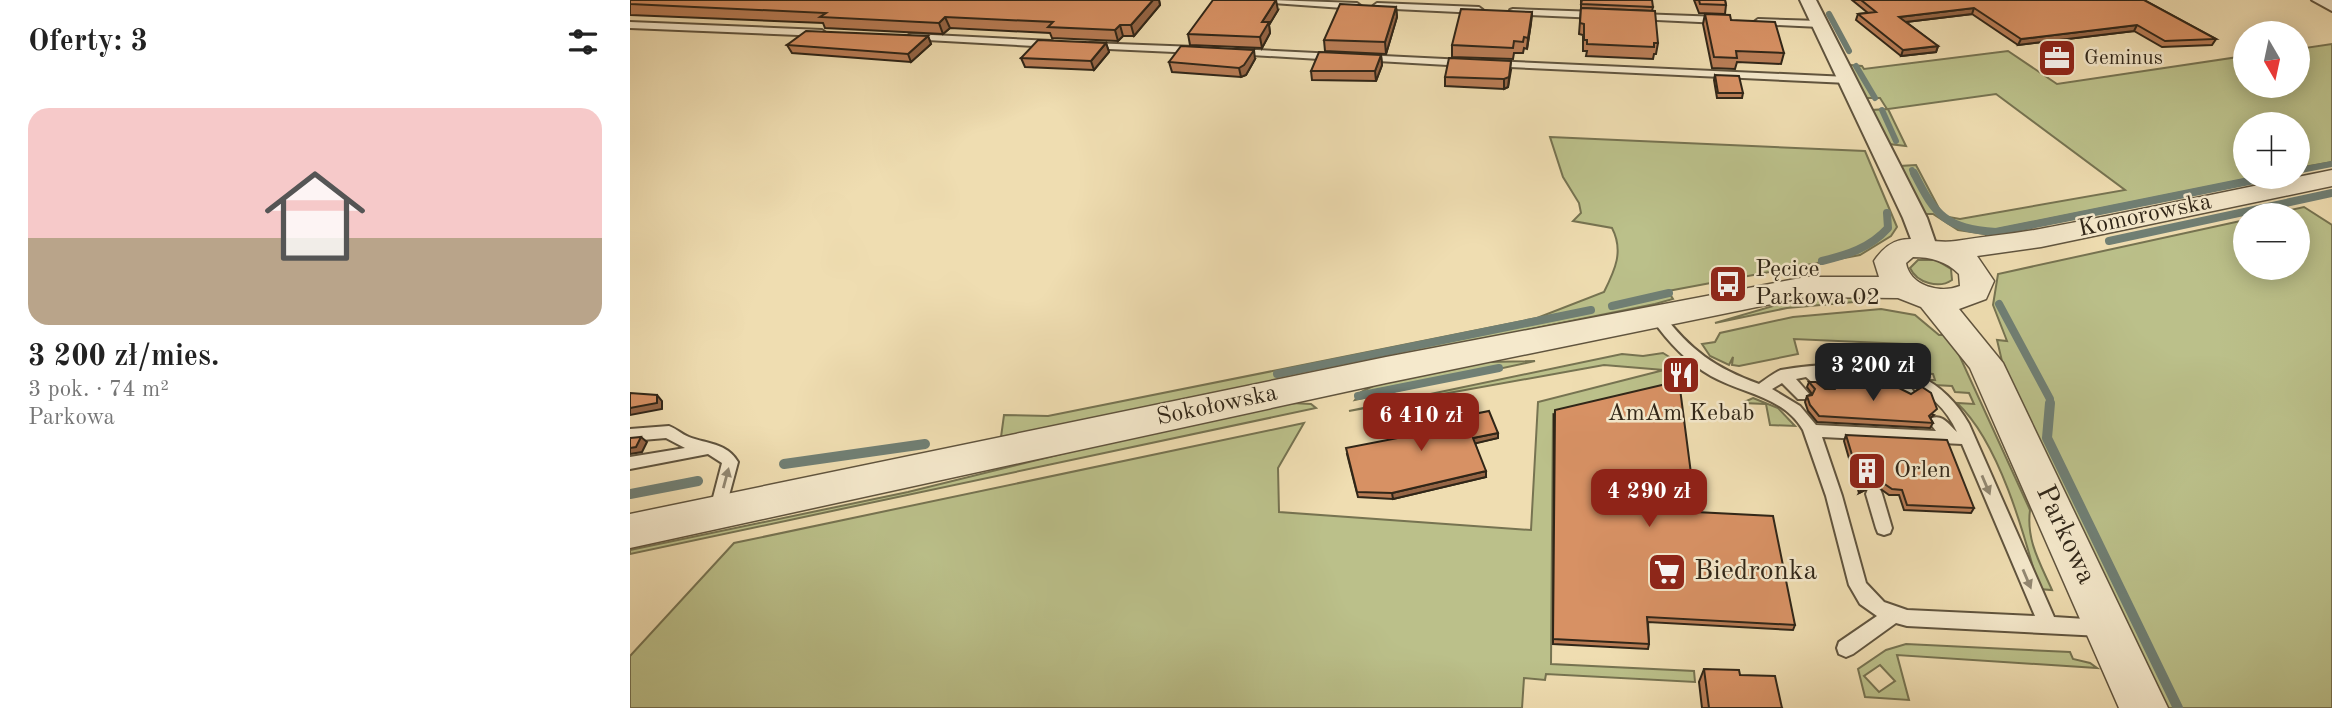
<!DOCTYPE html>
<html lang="pl">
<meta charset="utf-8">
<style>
:root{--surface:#fff;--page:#f2f2f2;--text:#222;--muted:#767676;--line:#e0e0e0;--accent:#8f2418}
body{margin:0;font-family:"Old Standard TT",serif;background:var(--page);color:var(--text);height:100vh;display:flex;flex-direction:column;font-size:26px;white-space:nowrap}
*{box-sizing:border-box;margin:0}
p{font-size:23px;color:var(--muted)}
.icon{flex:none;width:38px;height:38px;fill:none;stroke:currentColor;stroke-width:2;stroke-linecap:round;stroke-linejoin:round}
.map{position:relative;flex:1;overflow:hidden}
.details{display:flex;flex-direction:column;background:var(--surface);width:630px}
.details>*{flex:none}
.needle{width:46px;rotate:171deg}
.controls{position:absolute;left:1603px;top:21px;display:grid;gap:14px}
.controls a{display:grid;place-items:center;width:77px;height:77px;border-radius:50%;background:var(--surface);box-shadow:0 4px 18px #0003;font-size:35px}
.price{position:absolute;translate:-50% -60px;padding:0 16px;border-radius:14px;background:var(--accent);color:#fff;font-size:23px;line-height:46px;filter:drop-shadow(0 2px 4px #0008)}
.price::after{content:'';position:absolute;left:50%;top:42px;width:21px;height:16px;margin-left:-10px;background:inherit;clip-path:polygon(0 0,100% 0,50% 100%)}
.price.on{background:#222;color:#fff}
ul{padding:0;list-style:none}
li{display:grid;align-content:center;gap:14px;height:371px;padding:0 28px}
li+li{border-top:2px solid var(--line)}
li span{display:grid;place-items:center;height:217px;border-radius:21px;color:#555}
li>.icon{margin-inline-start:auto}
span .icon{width:126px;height:126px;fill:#fffc;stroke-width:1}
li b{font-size:30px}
h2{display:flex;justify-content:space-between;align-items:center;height:84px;padding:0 28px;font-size:30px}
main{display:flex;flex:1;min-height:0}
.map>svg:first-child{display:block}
.green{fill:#bbc08a;stroke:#767351;stroke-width:2;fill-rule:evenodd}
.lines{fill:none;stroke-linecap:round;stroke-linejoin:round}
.stream-far2{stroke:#707f74;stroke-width:6}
.stream-far1{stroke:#707f74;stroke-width:8}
.stream{stroke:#707f74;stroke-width:10}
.service-casing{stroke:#60543e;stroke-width:4}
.minor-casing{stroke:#60543e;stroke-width:4}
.tertiary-casing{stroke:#60543e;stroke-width:3}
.service{fill:#f5e9cc;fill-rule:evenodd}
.minor{fill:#f5e9cc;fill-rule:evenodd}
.tertiary{fill:#f5e9cc;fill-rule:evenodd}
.wall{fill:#b97d56;stroke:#302618;stroke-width:2}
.shaded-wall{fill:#966646;stroke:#302618;stroke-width:2}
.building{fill:#d79164;stroke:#302618;stroke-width:2}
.oneway{fill:#928872}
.labels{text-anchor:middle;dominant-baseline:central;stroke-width:5;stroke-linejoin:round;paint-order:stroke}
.far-poi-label{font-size:21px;fill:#302618;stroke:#f5e9cc;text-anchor:start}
.street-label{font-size:24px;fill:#302618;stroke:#f5e9cc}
.poi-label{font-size:24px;fill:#302618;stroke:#f5e9cc;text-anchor:start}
.near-street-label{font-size:28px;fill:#302618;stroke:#f5e9cc}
.near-poi-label{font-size:28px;fill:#302618;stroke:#f5e9cc;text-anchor:start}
</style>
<main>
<section class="details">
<h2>Oferty: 3<svg class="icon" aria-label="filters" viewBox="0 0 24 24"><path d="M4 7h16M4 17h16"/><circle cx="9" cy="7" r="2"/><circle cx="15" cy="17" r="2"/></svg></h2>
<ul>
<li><span style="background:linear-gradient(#f6c9c9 60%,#b9a48a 0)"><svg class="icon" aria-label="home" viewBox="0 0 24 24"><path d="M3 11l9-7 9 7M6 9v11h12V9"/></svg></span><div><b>3 200 zł/mies.</b><p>3 pok. · 74 m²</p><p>Parkowa</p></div></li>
</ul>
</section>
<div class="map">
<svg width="1702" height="708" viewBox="0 0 1702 708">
<rect width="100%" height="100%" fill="#efddb1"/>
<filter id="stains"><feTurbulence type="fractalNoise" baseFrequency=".00286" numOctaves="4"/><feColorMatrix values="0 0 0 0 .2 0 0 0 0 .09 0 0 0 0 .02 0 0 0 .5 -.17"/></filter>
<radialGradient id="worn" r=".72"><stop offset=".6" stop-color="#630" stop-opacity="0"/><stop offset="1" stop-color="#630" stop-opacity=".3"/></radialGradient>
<g class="green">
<polygon points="1702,44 1702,162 1668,168 1668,124 1615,124 1615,177 1627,177 1363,230 1370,237 1358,239 1355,234 1328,230 1303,214 1295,214 1270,166 1286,165 1313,216 1330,219 1495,190 1366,94 1258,109 1276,146 1259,144 1242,110 1257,109 1250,98 1236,98 1219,65 1232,66 1234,69 1378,51 1427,84 1615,56 1615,86 1668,86 1668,49"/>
<path d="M920,137l315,14 32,76 -6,9 -31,19 -192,36 5,8 -18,5 -654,133 3,-22 44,1 489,-98 67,-26c11,-22 20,-41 8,-64l-39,-7 8,-8 -2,-10 -16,-26z"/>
<polygon points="1674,207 1702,225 1702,708 1535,708 1375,374 1367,340 1377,341 1363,305 1368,274 1615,220 1615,268 1668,268 1668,215 1638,215"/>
<path d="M1288,260h18l15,9 1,11c-13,9 -35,3 -42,-12z"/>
<polygon points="1223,293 1226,299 1224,302 1157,308 1085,323 1167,299"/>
<path d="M1251,309l34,6 24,20h11l80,175c-4,30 10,53 22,80l-13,-1c-15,-56 -40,-147 -82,-186l17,1 -5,-11 -14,-1 -3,-6 -18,-1 -7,-5h8l-2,-6 -13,-1 -15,-29 -111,-5 4,15 -59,12 -7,-1 1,-8 -4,8 -19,-9 -8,-12 13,-2 5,-9 73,-16z"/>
<polygon points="1033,353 1054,366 1038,370 1048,386 923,414 921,664 1064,671 1065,682 916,674 915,680 894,678 892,708 0,708 0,656 104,543 674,423 648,468 649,512 901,530 908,402 1034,370 974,365 719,411 992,354 1013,356"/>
<polygon points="905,361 725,400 731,392 745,385 857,362"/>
<polygon points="1123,398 1148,408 1165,426 1140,425 1136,404 1112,403"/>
<polygon points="661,403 681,404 686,408 0,554 0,550 278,492 516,433"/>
<path d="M1276,644l164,8 3,7 17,4 7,5 -200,-13 12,45 -44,-3 -7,-28 28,-19zM1250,665l15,16 -16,11 -15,-16z"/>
</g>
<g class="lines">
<g class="stream-far2">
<polyline points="1199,14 1219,51"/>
<polyline points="1226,66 1245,98"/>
<polyline points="1252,110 1266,141"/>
<polyline points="1282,170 1284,175"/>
<polyline points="1671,170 1702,164"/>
</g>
<g class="stream-far1">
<path d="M1284,173c22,44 32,55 82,59l273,-55"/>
<polyline points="1479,241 1702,193"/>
<path d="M1192,261c25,-6 48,-13 66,-33l-1,-15"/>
<polyline points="1369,304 1420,399 1420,405"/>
<polyline points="982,306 1039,293"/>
<polyline points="647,374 961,310"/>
<polyline points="728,396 869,368"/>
</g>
<g class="stream">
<polyline points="1420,403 1417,438 1548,708"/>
<polyline points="154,464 295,444"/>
<polyline points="0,494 68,481"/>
</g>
<defs>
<g id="service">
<polygon points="639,0 727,3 731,6 727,9 643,3"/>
<polygon points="747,3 849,7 853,10 849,13 744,8 743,6"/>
<polygon points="883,9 968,12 972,15 968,18 880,14 880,10"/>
<polygon points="1009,14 1090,17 1094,20 1090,23 1006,19 1005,17"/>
<polygon points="1128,19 1190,21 1194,24 1190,27 1125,24 1124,22"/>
<polygon points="0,22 192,30 196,33 192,36 0,28"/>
<polygon points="282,34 422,41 427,44 422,47 279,39 279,35"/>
<polygon points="460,43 566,47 571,50 566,53 457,48 455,46"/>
<polygon points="607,49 706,54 711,57 706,60 604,54 604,50"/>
<polygon points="733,55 835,60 840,63 835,66 730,60 728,58"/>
<polygon points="862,61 1218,77 1223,80 1218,83 859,66 857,64"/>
<path d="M1027,312l5,1c28,37 53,55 97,71 6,-4 16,-12 22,-14 35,-7 106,-9 138,6 22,10 38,27 50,48l85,193 47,3 6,2 3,6 -3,6 -6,2 -194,-10 -11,-3 -43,31 -7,3 -7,-3 -2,-6 2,-6 38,-26 -17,-12 -11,-19 -23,-89 -23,-66c-20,-34 -60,-36 -92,-54 -24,-14 -43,-34 -59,-57l-2,-3 2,-3zM1193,375h23c8,8 17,22 29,19l2,-4 -12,-14 19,2c8,8 16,21 28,18l2,-4 -8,-10c22,10 41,27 51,50 -8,-7 -14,-18 -25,-14l-3,4 7,9 -120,-6 -16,-19 -28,-17 10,-6 16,16h10l2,-4 -14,-16 10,-2 17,15h10l2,-4zM1192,437l140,7 73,172 -128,-6 -23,-8 -18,-19 -24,-87z"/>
<path d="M39,426c8,3 12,8 20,11 18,7 38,6 49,25l-15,56 -6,2 -6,-2 -2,-5 13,-50 -14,-9 -78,15v-12l55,-9 -19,-10 -36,3v-12z"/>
<polygon points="1244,487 1250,489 1252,494 1262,528 1260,533 1254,535 1248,533 1246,528 1236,494 1238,489"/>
</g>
<g id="minor">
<polygon points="1170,0 1186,0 1297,218 1307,247 1304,252 1286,252 1273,218"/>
<polygon points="1682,0 1702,0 1702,11"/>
</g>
<path id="tertiary" d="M1702,170v16l-291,61 -64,9 17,25 -8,18 -27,10 44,54 165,345h-49l-149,-340 -49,-61 -23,-9 -92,-1 -420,86 -756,165v-34l756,-157 420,-80h73l-5,-16c25,-37 49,-15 82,-20 29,-5 60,-7 89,-13 96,-18 192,-39 287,-58zM1283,257c18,0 33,4 46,17l1,12c-20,8 -50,0 -54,-23z"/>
</defs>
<use href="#service" class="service-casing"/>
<use href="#minor" class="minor-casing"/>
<use href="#tertiary" class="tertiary-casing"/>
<use href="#service" class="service"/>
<use href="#minor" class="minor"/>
<use href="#tertiary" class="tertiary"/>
</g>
<g class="wall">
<polygon points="0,0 529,0 530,5 504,36 493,36 488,41 422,38 420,33 320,28 313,34 195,28 193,23 0,15"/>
<polygon points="951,0 1023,7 1022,11 951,8"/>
<polygon points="1064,0 1095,0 1096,5 1095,14 1069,13"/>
<polygon points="1222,0 1514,0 1586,39 1582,45 1532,47 1504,31 1388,45 1342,14 1276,22 1308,46 1306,52 1271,56 1226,20 1228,14 1238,13"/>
<polygon points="766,7 767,17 756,54 695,51 694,40"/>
<polygon points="951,8 1028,43 1026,54 1024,54 1023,59 956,56 957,51 953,51 953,35 949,34"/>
<polygon points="648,10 639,25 640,33 632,48 560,45 558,34"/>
<polygon points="902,12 901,23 897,49 894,48 893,53 884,53 883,59 822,57 822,45"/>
<polygon points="1075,14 1101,20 1154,53 1151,64 1107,62 1105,69 1082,68 1073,24"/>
<polygon points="298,36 301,44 281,62 162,53 157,45"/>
<polygon points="476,43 479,52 464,70 395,67 391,58"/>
<polygon points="751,55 752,65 746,81 682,80 681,71"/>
<polygon points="625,59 616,75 611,77 542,72 539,62"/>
<polygon points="881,70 878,87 874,89 815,86 815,77"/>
<polygon points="1085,75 1113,93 1112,98 1087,98 1084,80"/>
<polygon points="1179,382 1195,389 1243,391 1304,415 1300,418 1303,423 1300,428 1187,422 1178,411 1175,402 1177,396 1182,394 1177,387"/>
<polygon points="924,415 1066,512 1165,625 1163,630 1018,622 1019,644 1018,649 923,644"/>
<polygon points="767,417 814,420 868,433 868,438 845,443 856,477 763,499 728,497 717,454 772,437"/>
<polygon points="1216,435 1344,508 1341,513 1274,510 1269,495 1259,495 1245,485 1229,493 1214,441"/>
<polygon points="1074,669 1110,675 1152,708 1072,708 1069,682"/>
</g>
<g class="shaded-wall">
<polygon points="523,0 529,0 530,5 504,36 501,25"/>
<polygon points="646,0 648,10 639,25 640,33 632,48 630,37 632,22"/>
<polygon points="766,7 767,17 756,54 755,42"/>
<polygon points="1344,8 1342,14 1267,23 1269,17"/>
<polygon points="902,12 901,23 897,49 898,38"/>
<polygon points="315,17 320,28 313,34 309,23"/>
<polygon points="490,25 493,36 488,41 485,30"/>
<polygon points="1507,25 1504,31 1388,45 1391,39"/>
<polygon points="298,36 301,44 281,62 278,54"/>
<polygon points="476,43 479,52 464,70 461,61"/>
<polygon points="1308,46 1306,52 1271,56 1273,50"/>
<polygon points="624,50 625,59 616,75 611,77 609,68"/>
<polygon points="751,55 752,65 746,81 745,71"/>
<polygon points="881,61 878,87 874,89 874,79"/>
<polygon points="27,395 32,401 32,409 0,415 0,408"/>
<polygon points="868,433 868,438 843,444 843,438"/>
<polygon points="11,437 17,442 12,452 0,454 0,448"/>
<polygon points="856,471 856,477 763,499 762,493"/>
<polygon points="1247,479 1245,485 1229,493 1232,488"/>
</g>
<g class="building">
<polygon points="0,0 523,0 501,25 490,25 485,30 418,27 423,22 315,17 309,23 190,17 196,13 0,4"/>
<polygon points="583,0 646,0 632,22 639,22 630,37 558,34"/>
<polygon points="952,0 1022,0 1023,7 951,4"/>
<polygon points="1069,0 1095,0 1096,5 1070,4"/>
<polygon points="1231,0 1514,0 1586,39 1535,41 1507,25 1391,39 1344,8 1269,17 1308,46 1273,50 1228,14 1246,12"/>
<polygon points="710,4 766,7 755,42 694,40"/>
<polygon points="951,8 1025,11 1028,43 1024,43 1024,47 957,44 957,40 954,40 954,24 950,23"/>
<polygon points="831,9 902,12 898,38 894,37 893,42 884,41 883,48 822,45"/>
<polygon points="1075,14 1100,15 1101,20 1145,22 1154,53 1106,51 1107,58 1084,57"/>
<polygon points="176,31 298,36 278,54 157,45"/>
<polygon points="408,40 476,43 461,61 391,58"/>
<polygon points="551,46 624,50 614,65 609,68 539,62"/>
<polygon points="689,52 751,55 745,71 681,71"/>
<polygon points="819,58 881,61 879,77 874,79 815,77"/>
<polygon points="1085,75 1109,76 1113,93 1088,93"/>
<polygon points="1049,381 1066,512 1143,516 1165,625 1017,617 1019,644 923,639 925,410"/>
<polygon points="1179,382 1186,382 1195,389 1205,389 1210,383 1229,384 1243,391 1252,385 1265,386 1281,394 1292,387 1301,393 1307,409 1299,416 1303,423 1189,416 1180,405 1177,396 1182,395 1185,389"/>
<polygon points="0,393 27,395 27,403 0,408"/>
<polygon points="809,408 814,420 859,411 868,433 843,438 856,471 762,493 727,492 716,448 773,437 767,417"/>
<polygon points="1216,435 1317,440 1344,508 1277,505 1272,490 1262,489 1247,479 1232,488"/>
<polygon points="11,437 6,447 0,448 0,438"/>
<polygon points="1074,669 1109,670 1110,675 1145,676 1152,708 1079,708"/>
</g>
<defs><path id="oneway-solid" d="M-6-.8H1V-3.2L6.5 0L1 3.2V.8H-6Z" transform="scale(1.75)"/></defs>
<g class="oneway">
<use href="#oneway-solid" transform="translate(96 478) rotate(-75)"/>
<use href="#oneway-solid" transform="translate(1356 485) rotate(67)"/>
<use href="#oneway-solid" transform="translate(1397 579) rotate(67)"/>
</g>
<defs>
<symbol id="office-square" viewBox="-11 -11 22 22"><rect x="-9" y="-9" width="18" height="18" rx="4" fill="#8f2418" stroke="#f5e9cc"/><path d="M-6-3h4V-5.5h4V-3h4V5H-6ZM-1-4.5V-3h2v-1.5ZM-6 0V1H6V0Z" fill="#fff"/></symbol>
<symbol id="bus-square" viewBox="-11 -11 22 22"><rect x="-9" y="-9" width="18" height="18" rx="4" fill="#8f2418" stroke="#f5e9cc"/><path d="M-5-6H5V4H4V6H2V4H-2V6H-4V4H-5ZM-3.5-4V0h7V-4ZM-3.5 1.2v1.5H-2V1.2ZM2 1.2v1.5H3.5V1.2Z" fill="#fff"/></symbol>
<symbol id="restaurant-square" viewBox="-11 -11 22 22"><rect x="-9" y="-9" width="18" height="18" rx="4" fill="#8f2418" stroke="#f5e9cc"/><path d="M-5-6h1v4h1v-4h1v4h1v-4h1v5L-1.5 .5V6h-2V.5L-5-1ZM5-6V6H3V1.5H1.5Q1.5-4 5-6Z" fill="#fff"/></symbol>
<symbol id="building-square" viewBox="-11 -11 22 22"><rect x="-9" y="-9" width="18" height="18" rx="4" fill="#8f2418" stroke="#f5e9cc"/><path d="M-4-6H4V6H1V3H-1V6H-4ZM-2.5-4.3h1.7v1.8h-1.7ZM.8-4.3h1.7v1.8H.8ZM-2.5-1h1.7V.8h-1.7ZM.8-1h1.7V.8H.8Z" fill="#fff"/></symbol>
<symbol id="supermarket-square" viewBox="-11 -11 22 22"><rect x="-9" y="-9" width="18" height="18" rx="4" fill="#8f2418" stroke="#f5e9cc"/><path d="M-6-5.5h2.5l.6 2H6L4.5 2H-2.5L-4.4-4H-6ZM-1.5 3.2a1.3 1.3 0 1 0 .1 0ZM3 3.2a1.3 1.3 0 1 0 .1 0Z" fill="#fff"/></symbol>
</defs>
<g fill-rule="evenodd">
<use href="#office-square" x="1405" y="36" width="44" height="44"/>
<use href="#bus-square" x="1076" y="262" width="44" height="44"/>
<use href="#restaurant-square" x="1029" y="353" width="44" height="44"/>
<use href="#building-square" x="1215" y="449" width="44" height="44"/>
<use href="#supermarket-square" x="1015" y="550" width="44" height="44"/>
</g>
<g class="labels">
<g class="far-poi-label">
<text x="1454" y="58">Geminus</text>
</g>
<g class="street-label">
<text transform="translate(1515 216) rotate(-12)">Komorowska</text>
<text transform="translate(587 406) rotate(-12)">Sokołowska</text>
</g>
<g class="poi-label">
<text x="1125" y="270">Pęcice<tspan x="1125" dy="28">Parkowa 02</tspan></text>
<text x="1051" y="414" text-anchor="middle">AmAm Kebab</text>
<text x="1264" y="471">Orlen</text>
</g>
<g class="near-street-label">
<text transform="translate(1435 535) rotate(65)">Parkowa</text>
</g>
<g class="near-poi-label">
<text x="1064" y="572">Biedronka</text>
</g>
</g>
<rect width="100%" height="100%" filter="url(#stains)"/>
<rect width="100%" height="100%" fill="url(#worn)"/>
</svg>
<div class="controls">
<a><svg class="needle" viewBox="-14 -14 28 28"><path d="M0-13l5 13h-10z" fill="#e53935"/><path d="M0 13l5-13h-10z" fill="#767676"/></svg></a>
<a>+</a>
<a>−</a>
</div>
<b class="price on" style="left:1243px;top:403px">3 200 zł</b>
<b class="price" style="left:791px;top:453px">6 410 zł</b>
<b class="price" style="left:1019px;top:529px">4 290 zł</b>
</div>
</main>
